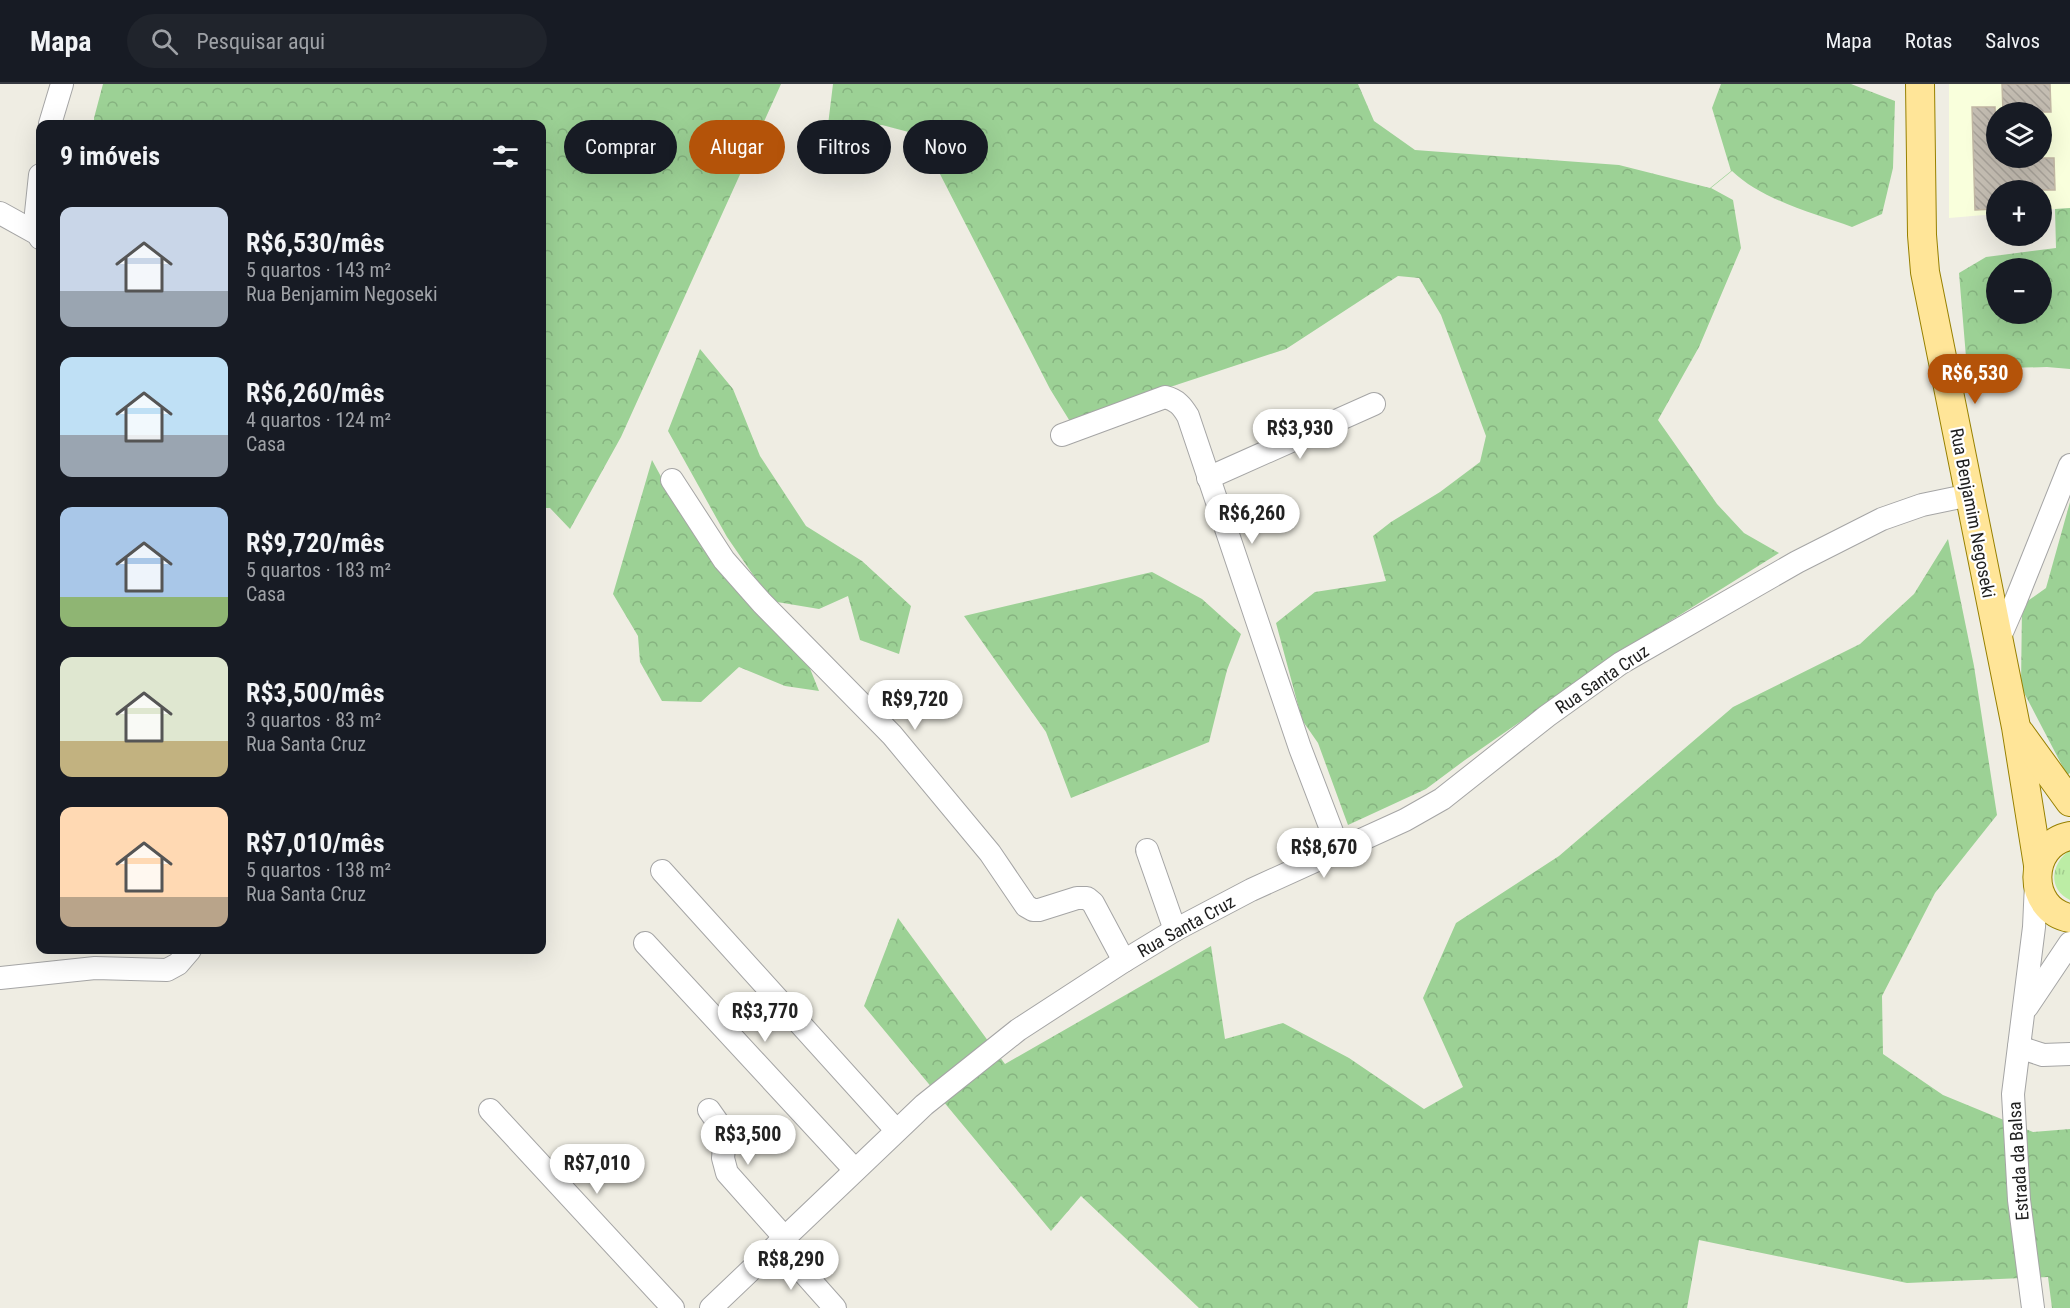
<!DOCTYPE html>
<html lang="pt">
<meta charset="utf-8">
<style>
:root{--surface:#171b24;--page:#20242c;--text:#f1f3f6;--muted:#9ea1a6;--line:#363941;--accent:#b45309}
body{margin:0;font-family:"Roboto Condensed",sans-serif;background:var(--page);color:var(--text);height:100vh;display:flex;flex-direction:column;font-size:22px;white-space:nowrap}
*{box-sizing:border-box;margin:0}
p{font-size:20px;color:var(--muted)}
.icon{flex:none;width:33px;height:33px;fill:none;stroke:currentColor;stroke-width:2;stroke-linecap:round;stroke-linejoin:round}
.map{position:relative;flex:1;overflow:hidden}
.sheet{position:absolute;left:36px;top:36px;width:510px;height:834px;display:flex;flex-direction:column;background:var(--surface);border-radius:12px;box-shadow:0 6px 24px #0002}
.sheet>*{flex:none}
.guide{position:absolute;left:564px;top:36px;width:570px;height:54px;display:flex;gap:12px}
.tools{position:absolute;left:1986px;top:18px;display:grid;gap:12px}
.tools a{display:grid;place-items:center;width:66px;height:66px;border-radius:50%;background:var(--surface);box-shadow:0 6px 24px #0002;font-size:30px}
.price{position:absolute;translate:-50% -51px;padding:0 14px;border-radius:21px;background:#fff;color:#222;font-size:20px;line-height:39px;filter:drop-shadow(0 2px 3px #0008)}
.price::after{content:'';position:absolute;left:50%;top:36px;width:18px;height:14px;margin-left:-9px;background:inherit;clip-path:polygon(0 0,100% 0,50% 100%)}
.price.on{background:var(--accent);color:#fff}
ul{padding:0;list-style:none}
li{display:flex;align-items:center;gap:18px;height:150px;padding:0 24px}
li span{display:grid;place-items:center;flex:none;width:168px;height:120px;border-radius:12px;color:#555}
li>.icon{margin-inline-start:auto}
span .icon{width:72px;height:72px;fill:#fffc;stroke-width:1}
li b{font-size:26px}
h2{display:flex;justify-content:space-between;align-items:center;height:72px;padding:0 24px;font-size:26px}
.chip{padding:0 21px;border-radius:27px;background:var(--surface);box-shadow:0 6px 24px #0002;font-size:21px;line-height:54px}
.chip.on{background:var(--accent);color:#fff}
header{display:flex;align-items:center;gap:36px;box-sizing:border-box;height:84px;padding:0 30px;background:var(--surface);border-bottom:2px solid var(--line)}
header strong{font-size:28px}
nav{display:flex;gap:33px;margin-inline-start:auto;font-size:21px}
.search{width:420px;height:54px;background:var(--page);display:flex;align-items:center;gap:15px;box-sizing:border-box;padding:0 21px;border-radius:33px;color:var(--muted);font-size:22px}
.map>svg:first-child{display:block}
.education{fill:#f9ffdc;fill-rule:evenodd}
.grass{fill:url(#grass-tufts)}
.forest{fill:url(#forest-crowns);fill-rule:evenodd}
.building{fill:url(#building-back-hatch);stroke:#c2b7a4;stroke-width:1.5}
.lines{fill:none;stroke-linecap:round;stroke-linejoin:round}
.minor-casing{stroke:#a5a5a5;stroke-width:24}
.major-casing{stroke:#978000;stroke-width:30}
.minor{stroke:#fff;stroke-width:22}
.major{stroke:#ffe598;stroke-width:28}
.labels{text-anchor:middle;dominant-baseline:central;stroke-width:4.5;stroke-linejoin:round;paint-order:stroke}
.street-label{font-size:18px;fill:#1e1e1e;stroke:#fff}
</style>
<header>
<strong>Mapa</strong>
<div class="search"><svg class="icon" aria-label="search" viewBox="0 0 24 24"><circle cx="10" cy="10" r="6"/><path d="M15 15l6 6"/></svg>Pesquisar aqui</div>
<nav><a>Mapa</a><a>Rotas</a><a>Salvos</a></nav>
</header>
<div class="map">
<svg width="2070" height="1224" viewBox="0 0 2070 1224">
<defs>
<pattern id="grass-tufts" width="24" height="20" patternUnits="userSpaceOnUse" patternTransform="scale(1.5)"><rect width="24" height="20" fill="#bceda5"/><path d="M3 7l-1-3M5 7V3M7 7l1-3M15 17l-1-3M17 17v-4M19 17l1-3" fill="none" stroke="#a1cb8e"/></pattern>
<pattern id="forest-crowns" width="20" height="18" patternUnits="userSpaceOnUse" patternTransform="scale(1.5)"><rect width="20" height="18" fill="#9cd195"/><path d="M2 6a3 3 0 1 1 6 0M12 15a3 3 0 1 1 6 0" fill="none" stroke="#86b380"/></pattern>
<pattern id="building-back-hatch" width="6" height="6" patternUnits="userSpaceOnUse" patternTransform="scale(1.5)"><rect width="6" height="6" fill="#c4bdb2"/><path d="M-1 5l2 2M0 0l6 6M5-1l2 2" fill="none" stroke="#a8a299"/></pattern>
</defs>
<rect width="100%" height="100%" fill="#efede3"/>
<path class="education" d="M1949,0h121v124l-28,2v-20h-46v24l-47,4zM1996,28h46v46h-46z"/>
<path class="grass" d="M2070,766v50c-23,-11 -19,-37 0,-50z"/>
<g class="forest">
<polygon points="103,0 781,0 621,353 570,445 550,424 542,424 542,40 94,40 94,34"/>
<path d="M833,0h525l16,37 41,29 204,15 91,23 21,-17 -19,-63 9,-24h130l44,17 -2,67 -11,46 -30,13c-39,-14 -90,-27 -120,-56l-21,17 22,12 8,48 -42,99 -41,73 59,84 27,29 35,20 -152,95 -162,112 -39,29 -78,36 -30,-82 -16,-23 -26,-97 39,-31 71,-11 -13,-45 18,-14 49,-30 40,-30 6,-26 -45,-121 -22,-37 -21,-2 -112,73 -122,40 -93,34 -21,-34 -130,-254 -38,-10 -55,8z"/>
<path d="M2070,124v161l-23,-2 -80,2 -8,-96 27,-16 70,-9 -1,-39zM2042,184v46h-46v-46z"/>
<polygon points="700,265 733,305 760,372 806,442 862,477 911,522 899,570 860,556 848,512 819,525 771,517 727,453 668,347"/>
<polygon points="652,376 684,435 807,577 819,607 785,602 739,583 701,618 662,617 640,578 638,552 613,510"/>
<polygon points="2070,418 2070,689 2067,691 2021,603 2022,521 2046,504"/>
<polygon points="1948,455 1974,582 1997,731 1935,809 1882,912 1883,970 1943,1011 2033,1048 2070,1045 2070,1224 2052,1224 2048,1193 1907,1199 1699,1156 1687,1224 1199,1224 1081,1112 1051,1147 864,922 898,834 1005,980 1211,862 1225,955 1283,939 1349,974 1424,1025 1463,1003 1423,914 1456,839 1559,772 1733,623 1860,560 1914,510"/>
<polygon points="1152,488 1202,515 1241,550 1227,586 1209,658 1071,714 1046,648 964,532"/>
</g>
<g class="building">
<polygon points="2002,0 2050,0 2051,28 2003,28"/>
<polygon points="1972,23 1995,23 1996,74 2054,74 2055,106 1996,106 1996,125 1975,126"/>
</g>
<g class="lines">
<defs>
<g id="minor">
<polyline points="50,40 62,0"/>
<polyline points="0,129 38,150 40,154"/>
<polyline points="38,150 36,129 40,91"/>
<path d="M1062,351l103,-38c12,3 17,9 23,19l112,332 39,102"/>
<polyline points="1208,394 1374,320"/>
<polyline points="672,396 724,476 762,519 892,651 990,769 1026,822 1033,826 1039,826 1077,814 1087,814 1093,819 1124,877"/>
<polyline points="1999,555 2016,516 2070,381"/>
<polyline points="1147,766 1175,846"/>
<polyline points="662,787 896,1046"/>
<polyline points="645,859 855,1086"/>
<polyline points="0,894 95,884 167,886 178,880 190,866"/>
<polyline points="2027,923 2070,859"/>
<polyline points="2019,963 2043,971 2070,970"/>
<polyline points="490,1026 673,1224"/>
<polyline points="709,1026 723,1046 725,1054 723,1074 727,1089 785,1154"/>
<polyline points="778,1160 835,1224"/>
<polyline points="711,1224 924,1021 1018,946 1124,877 1175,846 1251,806 1405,736 1442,715 1547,632 1621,579 1797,478 1882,435 1922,421 1970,411"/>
<polyline points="2033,1224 2019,1116 2013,1010 2034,843 2036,799"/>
</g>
<g id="major">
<polyline points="1920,0 1922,151 1925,188 2016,643 2038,781"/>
<polyline points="2020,649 2070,718"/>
<path d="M2070,752c-43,8 -44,74 0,82"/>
</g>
</defs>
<use href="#minor" class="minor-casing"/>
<use href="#major" class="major-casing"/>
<use href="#minor" class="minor"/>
<use href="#major" class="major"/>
</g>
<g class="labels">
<g class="street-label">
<text transform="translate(1973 429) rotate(79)">Rua Benjamim Negoseki</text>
<text transform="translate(1602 595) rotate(-34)">Rua Santa Cruz</text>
<text transform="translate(1186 842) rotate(-29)">Rua Santa Cruz</text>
<text transform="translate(2018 1077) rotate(-94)">Estrada da Balsa</text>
</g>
</g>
</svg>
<div class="tools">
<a><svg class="icon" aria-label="layers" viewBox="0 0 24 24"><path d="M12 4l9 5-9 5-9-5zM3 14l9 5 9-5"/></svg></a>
<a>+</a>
<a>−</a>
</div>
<b class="price on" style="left:1975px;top:321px">R$6,530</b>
<b class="price" style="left:1300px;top:376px">R$3,930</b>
<b class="price" style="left:1252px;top:461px">R$6,260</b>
<b class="price" style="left:915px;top:647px">R$9,720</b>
<b class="price" style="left:1324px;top:795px">R$8,670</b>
<b class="price" style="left:765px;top:959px">R$3,770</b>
<b class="price" style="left:748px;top:1082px">R$3,500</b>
<b class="price" style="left:597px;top:1111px">R$7,010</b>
<b class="price" style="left:791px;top:1207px">R$8,290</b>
<div class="guide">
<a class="chip">Comprar</a>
<a class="chip on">Alugar</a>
<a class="chip">Filtros</a>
<a class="chip">Novo</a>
</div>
<section class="sheet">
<h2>9 imóveis<svg class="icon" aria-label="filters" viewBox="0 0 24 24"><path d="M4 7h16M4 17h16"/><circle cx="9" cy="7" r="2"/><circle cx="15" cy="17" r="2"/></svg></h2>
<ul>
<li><span style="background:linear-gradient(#c9d6e8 70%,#9aa5b1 0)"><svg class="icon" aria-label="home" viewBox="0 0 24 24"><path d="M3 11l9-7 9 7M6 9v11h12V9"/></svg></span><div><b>R$6,530/mês</b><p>5 quartos · 143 m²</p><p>Rua Benjamim Negoseki</p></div></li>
<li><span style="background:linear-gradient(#bfe0f5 65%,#9aa5b1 0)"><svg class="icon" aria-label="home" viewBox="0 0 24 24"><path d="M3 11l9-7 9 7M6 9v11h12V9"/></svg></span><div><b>R$6,260/mês</b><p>4 quartos · 124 m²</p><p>Casa</p></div></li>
<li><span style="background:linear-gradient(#a9c7e8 75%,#8fb573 0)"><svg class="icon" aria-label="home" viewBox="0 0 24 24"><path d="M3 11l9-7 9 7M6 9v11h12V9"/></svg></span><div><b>R$9,720/mês</b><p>5 quartos · 183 m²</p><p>Casa</p></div></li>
<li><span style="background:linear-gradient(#dfe7d0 70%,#c2b280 0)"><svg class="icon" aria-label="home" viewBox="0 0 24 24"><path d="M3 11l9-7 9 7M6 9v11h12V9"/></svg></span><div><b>R$3,500/mês</b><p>3 quartos · 83 m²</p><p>Rua Santa Cruz</p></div></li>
<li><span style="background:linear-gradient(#ffd9b3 75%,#b9a48a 0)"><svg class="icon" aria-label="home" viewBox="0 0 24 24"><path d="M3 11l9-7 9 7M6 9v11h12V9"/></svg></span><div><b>R$7,010/mês</b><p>5 quartos · 138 m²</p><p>Rua Santa Cruz</p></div></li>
</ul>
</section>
</div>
